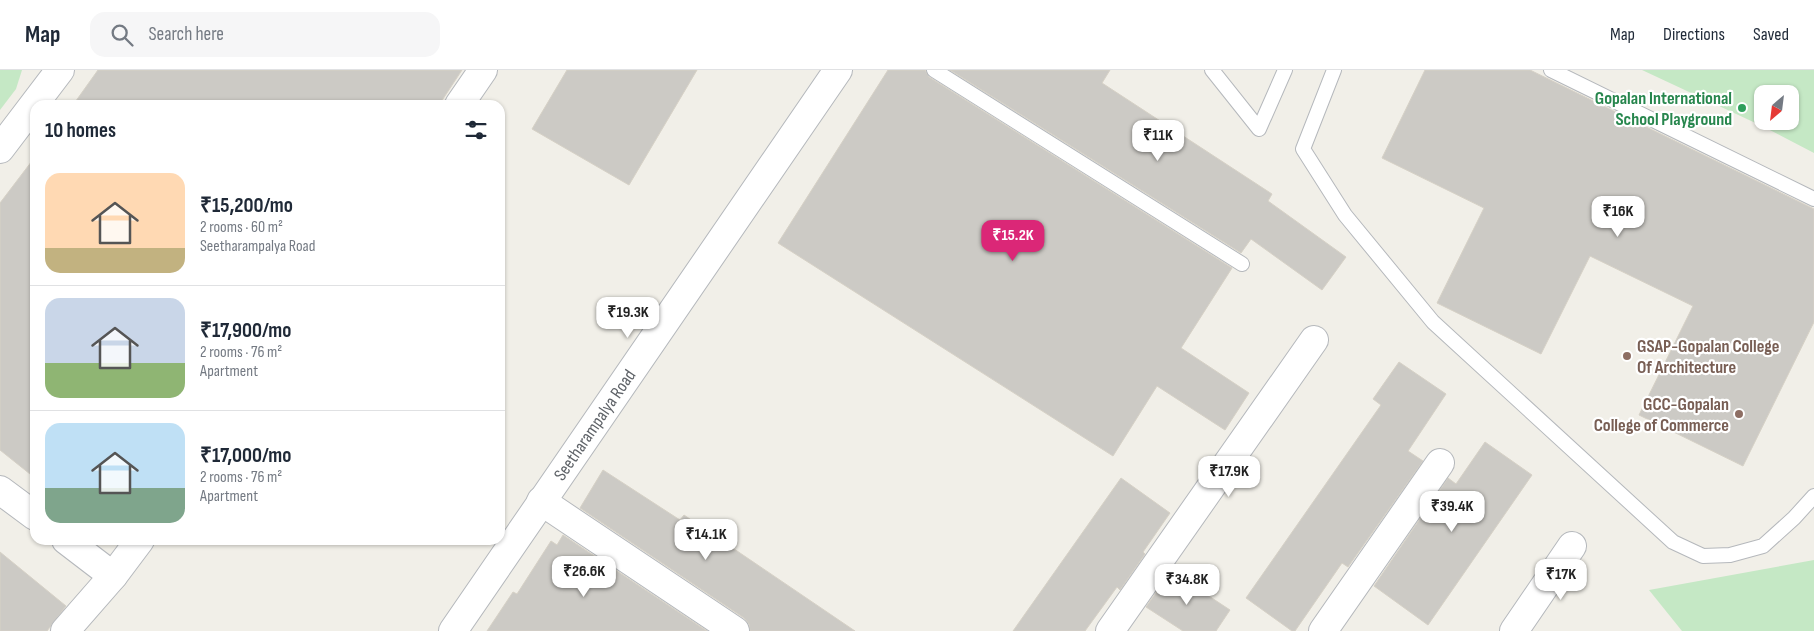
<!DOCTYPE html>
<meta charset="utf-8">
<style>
:root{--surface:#fff;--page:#f6f6f7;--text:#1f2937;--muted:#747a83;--line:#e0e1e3;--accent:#db2777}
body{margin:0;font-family:"Sofia Sans Condensed",sans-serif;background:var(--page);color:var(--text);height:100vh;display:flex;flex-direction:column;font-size:19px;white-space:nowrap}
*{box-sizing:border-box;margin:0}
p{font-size:16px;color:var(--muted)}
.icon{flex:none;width:28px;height:28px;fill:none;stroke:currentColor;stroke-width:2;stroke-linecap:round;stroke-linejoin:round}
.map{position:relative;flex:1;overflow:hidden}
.details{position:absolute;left:30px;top:30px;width:475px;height:445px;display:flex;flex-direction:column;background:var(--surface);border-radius:15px;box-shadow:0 1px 4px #0004}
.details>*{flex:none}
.needle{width:32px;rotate:208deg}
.tools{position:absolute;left:1754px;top:15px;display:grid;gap:10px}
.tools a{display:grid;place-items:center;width:45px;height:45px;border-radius:10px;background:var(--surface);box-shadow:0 1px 4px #0004;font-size:25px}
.price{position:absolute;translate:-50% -42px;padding:0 11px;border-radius:10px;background:#fff;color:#222;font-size:16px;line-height:32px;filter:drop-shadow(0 1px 2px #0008)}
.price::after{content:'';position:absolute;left:50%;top:30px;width:15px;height:11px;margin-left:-8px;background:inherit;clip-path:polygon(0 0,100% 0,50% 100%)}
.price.on{background:var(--accent);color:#fff}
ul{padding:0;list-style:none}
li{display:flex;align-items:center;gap:15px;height:125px;padding:0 15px}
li+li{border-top:1px solid var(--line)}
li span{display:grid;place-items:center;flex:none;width:140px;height:100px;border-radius:15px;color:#555}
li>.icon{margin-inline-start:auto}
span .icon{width:60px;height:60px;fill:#fffc;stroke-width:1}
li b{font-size:21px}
h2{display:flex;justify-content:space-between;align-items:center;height:60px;padding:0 15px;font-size:21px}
header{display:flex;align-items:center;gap:30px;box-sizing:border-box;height:70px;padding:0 25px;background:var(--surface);border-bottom:1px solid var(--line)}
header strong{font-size:24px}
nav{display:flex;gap:28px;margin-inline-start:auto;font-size:18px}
.search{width:350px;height:45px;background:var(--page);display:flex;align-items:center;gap:12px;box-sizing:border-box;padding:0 18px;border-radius:15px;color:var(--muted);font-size:19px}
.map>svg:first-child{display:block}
.green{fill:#c5e8c5;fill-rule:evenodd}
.building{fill:#cccac5;stroke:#d6d1c6}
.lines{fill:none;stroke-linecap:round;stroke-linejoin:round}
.service-casing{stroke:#b5b8bc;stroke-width:16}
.minor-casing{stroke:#b5b8bc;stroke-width:30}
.tertiary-casing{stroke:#b5b8bc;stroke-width:30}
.service{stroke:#fff;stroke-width:14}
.minor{stroke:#fff;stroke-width:28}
.tertiary{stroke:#fff;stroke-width:28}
.leisure-dot{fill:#2e9e5b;stroke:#fff;stroke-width:2}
.education-dot{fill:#8d6e63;stroke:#fff;stroke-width:2}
.labels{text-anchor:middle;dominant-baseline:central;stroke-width:4.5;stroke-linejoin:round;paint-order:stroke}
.leisure-label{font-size:18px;font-weight:bold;fill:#27864d;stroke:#fff;text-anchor:end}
.education-label{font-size:18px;font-weight:bold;fill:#785e54;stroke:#fff;text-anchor:start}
.street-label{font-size:18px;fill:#5f6368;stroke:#fff}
</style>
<header>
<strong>Map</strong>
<div class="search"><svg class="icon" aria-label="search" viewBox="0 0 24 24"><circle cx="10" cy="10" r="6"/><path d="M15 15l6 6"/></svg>Search here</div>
<nav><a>Map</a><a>Directions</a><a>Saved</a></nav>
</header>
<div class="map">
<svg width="1814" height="561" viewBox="0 0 1814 561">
<rect width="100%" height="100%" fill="#f1efe8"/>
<g class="green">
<polygon points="0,0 22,0 16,19 0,40"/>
<path d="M1642,0h172v83l-50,-26zM1762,24h28v27h-28z"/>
<polygon points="1814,490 1814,561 1682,561 1649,520"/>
</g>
<g class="building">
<polygon points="98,0 462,0 439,35 73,35"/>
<polygon points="567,0 697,0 629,115 532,59"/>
<polygon points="888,0 925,0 929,7 1232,198 1181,278 1249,323 1225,360 1157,316 1113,386 778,173"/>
<polygon points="950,0 1110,0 1102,13 1272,124 1268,131 1346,187 1322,220 1251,169 1241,183"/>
<polygon points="1425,0 1530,0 1814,139 1814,252 1743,396 1639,345 1693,236 1590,186 1541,284 1437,233 1484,138 1382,88"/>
<polygon points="35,87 35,408 0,380 0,133"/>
<polygon points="1399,292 1446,324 1408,381 1423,391 1348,497 1342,493 1295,561 1292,561 1246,528 1381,335 1373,329"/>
<polygon points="1485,372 1532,405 1428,555 1374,516 1448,408 1456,414"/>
<polygon points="603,400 680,450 684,445 855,561 750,561 749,554 744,548 580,438"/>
<polygon points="1121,408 1170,443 1143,482 1145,484 1120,520 1117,517 1085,561 1013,561"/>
<polygon points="563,465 707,561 487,561 513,522 517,524 551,471 557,475"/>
<polygon points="0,482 66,536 47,561 0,561"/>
<polygon points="1171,501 1230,540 1216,561 1183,561 1146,537"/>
</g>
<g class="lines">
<defs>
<g id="service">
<polyline points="934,0 1242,194"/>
<polyline points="1212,0 1259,59 1285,0"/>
<polyline points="1334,0 1303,79 1345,145 1433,252 1673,472 1703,486 1730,485 1763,476 1794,448 1814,426"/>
<polyline points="1551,0 1814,129"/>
</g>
<g id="minor">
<polyline points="459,35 483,0"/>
<polyline points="0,79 60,0"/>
<polyline points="0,420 35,446"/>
<polyline points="541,431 735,561"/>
<polyline points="66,470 113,506"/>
<polyline points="65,561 113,506 140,470"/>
<polyline points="1110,561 1314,270"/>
<polyline points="1323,561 1440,393"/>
<polyline points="1514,561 1572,476"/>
</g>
<g id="tertiary">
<path id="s1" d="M453,561l385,-561"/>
</g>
</defs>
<use href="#service" class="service-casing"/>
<use href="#minor" class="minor-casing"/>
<use href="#tertiary" class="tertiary-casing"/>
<use href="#service" class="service"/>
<use href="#minor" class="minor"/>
<use href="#tertiary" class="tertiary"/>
</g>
<circle class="leisure-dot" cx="1742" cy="38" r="5"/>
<g class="education-dot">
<circle cx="1627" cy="286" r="5"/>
<circle cx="1739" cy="344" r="5"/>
</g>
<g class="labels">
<g class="leisure-label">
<text x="1732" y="28">Gopalan International<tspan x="1732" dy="21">School Playground</tspan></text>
</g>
<g class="education-label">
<text x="1637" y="276">GSAP-Gopalan College<tspan x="1637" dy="21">Of Architecture</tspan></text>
<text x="1729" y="334" text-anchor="end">GCC-Gopalan<tspan x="1729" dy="21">College of Commerce</tspan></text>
</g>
<g class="street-label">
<text stroke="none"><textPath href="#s1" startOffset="250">Seetharampalya Road</textPath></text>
</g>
</g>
</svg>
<div class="tools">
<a><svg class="needle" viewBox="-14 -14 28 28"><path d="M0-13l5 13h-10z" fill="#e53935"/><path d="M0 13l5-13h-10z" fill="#747a83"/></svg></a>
</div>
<b class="price" style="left:1158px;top:92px">₹11K</b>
<b class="price" style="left:1618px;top:168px">₹16K</b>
<b class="price on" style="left:1013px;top:192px">₹15.2K</b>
<b class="price" style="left:628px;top:269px">₹19.3K</b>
<b class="price" style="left:1229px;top:428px">₹17.9K</b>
<b class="price" style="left:1452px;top:463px">₹39.4K</b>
<b class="price" style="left:706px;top:491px">₹14.1K</b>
<b class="price" style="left:584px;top:528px">₹26.6K</b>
<b class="price" style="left:1561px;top:531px">₹17K</b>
<b class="price" style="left:1187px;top:536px">₹34.8K</b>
<section class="details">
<h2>10 homes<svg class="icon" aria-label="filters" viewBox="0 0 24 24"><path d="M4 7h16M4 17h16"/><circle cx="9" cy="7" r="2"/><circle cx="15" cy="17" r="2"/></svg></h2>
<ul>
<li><span style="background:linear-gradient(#ffd9b3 75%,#c2b280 0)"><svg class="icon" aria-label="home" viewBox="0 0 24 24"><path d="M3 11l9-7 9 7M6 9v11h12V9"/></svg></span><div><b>₹15,200/mo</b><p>2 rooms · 60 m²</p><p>Seetharampalya Road</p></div></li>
<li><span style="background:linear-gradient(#c9d6e8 65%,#8fb573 0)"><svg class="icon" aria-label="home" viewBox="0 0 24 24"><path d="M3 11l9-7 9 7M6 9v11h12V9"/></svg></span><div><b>₹17,900/mo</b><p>2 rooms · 76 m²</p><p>Apartment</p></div></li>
<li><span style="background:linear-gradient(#bfe0f5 65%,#7fa58c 0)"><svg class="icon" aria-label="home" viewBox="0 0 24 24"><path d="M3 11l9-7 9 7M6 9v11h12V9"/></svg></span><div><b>₹17,000/mo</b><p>2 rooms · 76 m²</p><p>Apartment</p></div></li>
</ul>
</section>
</div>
